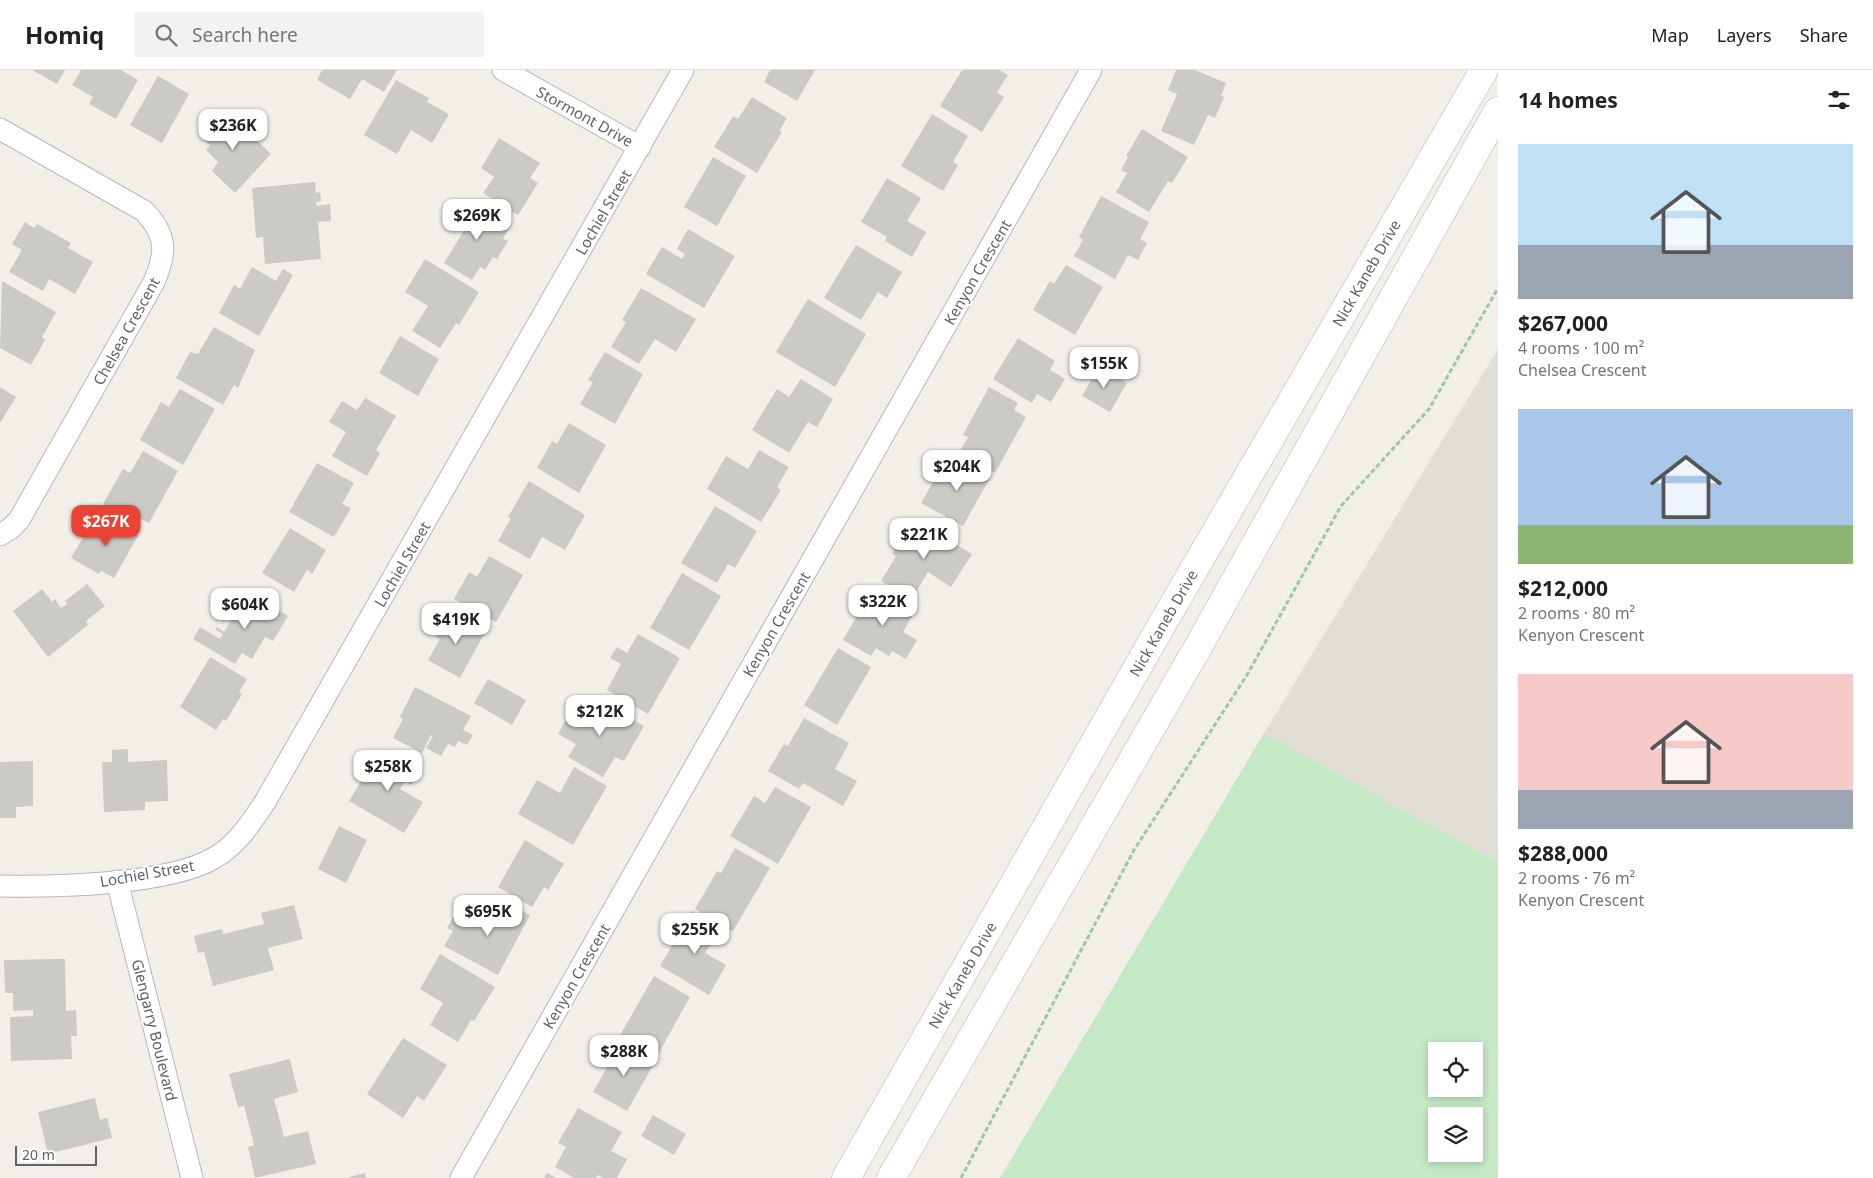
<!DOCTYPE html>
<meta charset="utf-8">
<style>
:root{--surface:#fff;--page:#f2f2f2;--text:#222;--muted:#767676;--line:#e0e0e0;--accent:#ea4335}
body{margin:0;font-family:"Noto Sans",sans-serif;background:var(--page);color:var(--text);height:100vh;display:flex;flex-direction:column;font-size:19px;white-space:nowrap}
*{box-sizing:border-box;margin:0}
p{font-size:16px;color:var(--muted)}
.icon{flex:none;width:28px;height:28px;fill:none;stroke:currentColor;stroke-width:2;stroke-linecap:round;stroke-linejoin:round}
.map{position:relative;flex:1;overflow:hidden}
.details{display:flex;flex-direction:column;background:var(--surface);width:375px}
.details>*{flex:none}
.buttons{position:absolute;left:1428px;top:972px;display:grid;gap:10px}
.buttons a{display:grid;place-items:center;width:55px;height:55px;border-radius:0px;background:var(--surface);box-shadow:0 2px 8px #0003;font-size:25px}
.scale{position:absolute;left:15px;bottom:12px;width:82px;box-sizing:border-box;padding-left:5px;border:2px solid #5f6368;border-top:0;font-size:14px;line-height:18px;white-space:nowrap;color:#5f6368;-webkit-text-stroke:4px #fff;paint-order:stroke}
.price{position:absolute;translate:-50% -42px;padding:0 11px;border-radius:10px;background:#fff;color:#222;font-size:16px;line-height:32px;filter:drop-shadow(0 1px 2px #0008)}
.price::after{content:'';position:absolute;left:50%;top:30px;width:15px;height:11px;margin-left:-8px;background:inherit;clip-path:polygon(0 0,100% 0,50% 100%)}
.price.on{background:var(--accent);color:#fff}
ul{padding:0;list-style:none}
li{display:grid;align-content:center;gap:10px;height:265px;padding:0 20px}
li span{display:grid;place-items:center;height:155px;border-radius:0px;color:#555}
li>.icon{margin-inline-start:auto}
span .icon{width:90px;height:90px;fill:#fffc;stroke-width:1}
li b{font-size:21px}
h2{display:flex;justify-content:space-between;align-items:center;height:60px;padding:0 20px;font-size:21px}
header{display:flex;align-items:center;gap:30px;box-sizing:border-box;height:70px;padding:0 25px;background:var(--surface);border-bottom:1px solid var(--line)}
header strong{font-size:24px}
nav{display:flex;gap:28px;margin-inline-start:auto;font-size:18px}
.search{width:350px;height:45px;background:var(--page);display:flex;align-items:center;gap:12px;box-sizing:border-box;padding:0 18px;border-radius:0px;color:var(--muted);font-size:19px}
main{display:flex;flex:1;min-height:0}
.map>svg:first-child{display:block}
.education{fill:#e1ded6}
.green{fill:#c5e8c5;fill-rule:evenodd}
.building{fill:#cccac5}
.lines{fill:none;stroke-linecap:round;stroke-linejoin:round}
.minor-casing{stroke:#b5b8bc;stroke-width:23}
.tertiary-casing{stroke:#b5b8bc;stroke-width:29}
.path{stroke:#9cc7a9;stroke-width:3;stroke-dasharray:5 2.5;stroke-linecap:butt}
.minor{stroke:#fff;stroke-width:21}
.tertiary{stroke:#fff;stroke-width:28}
.labels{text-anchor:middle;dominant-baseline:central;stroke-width:4;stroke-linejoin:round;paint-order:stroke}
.street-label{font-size:15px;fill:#5f6368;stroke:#fff}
</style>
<header>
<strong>Homiq</strong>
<div class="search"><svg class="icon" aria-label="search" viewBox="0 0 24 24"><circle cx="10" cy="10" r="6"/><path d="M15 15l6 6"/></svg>Search here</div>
<nav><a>Map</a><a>Layers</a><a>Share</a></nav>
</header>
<main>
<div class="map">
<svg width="1498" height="1108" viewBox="0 0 1498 1108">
<rect width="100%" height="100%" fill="#f1efe8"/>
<polygon class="education" points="1498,279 1498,792 1264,663"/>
<path class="green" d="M1264,663l234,129v316h-498zM1436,981h38v38h-38zM1436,1046h38v38h-38z"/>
<g class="building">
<polygon points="32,0 65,0 57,14"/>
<polygon points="81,0 121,0 138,10 116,49 89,34 93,27 72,15"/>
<polygon points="322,0 397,0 384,22 362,9 350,29 317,10"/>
<polygon points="770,0 815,0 797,31 764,12"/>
<polygon points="962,0 999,0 1008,5 997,22 1004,27 982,62 940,36"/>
<polygon points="1176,0 1195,0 1226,13 1221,26 1224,27 1215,48 1208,45 1194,75 1161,61 1177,24 1168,20"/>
<polygon points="158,6 189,24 162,73 130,55"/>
<polygon points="396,10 427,27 429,29 427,32 449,44 432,73 411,60 397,84 364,65"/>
<polygon points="752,27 787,48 779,61 782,62 757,103 714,77 733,46 738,49"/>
<polygon points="224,39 271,84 235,123 212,101 218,92 206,80 210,75 199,65"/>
<polygon points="932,44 968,66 953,92 958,95 943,121 901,96"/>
<polygon points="1142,59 1188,87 1172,113 1168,111 1149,142 1116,122 1127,103 1121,100 1128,87 1126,86"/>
<polygon points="499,68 540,93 530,108 538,113 518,145 483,123 494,107 481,98"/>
<polygon points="713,87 746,106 717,156 684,137"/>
<polygon points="887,108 921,128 907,151 926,162 912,187 885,171 887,167 861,152"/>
<polygon points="315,112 316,123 320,122 321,131 316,132 317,136 330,134 331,151 318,152 321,189 265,194 263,167 256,168 252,118"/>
<polygon points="1101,126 1149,152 1140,169 1147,173 1138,190 1128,185 1115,209 1074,186 1083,170 1079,167"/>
<polygon points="479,135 511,154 503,169 508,171 497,189 493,187 485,200 480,197 472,210 444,193 465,159 449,149 456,139 471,148"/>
<polygon points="25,152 34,158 37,154 71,173 68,178 93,192 75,224 49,209 43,221 9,202 22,180 12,174"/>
<polygon points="688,159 735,186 704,238 646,204 662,177 682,189 685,184 677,179"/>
<polygon points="856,175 902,202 887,228 878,222 861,250 824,228"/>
<polygon points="425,189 479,222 459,255 456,253 440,278 412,261 428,236 405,222"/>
<polygon points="1066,195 1103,217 1075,265 1033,240 1050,211 1054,214"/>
<polygon points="252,197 276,211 283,199 293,205 259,266 219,243 234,215 240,219"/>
<polygon points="2,211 56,242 42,267 45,270 31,295 0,278"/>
<polygon points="641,218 696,249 676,282 655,269 639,294 611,277 626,252 622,250"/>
<polygon points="808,229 866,264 835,317 776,282"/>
<polygon points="214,257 255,280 238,318 234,315 223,335 176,308 190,282 198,284"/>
<polygon points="400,266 439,289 418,326 379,303"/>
<polygon points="1018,268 1055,291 1050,300 1065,309 1051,332 1037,324 1032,333 993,309"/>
<polygon points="605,282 643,304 615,354 580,334 593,312 588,310"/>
<polygon points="1099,296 1127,313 1110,342 1082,326"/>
<polygon points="801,309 833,329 817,357 808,352 789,383 752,360 777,319 789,327"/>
<polygon points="0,317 16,327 0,353"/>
<polygon points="989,317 1018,333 1014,340 1026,347 995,403 959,383 968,367 963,365"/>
<polygon points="180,319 215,339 183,395 140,370 161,332 169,337"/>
<polygon points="365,328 396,346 376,380 380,383 367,406 332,386 346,362 329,352 342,331 357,340"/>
<polygon points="569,353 606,375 579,423 537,398 552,371 557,374"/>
<polygon points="759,380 789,397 777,417 781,420 761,452 707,419 726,386 748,399"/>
<polygon points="143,381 178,401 149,453 130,443 128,448 103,434 123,399 130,403"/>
<polygon points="956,388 990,408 963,456 921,433 936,407 943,411"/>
<polygon points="317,393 354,413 342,434 351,438 334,467 289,442"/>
<polygon points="529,411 585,445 565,480 542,467 530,489 498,471 511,448 508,447"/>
<polygon points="715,436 757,461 735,498 728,494 717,513 681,493"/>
<polygon points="106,445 139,464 114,508 101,501 99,504 71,488 88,459 96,463"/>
<polygon points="913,449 972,484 951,517 928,502 912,529 881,511 896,486 892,484"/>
<polygon points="290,458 326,480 312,504 307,500 294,522 262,503"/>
<polygon points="489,486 523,505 496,552 454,529 469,502 477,507"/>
<polygon points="682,503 721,526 689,580 650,558"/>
<polygon points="87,514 105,536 86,551 88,555 48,587 13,541 42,519 52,532 55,529 61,538 67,534 65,531"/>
<polygon points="882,519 916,539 903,562 917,570 906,589 892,581 889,586 876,578 871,586 843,570 864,533 871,537"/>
<polygon points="249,522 288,546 273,571 265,567 252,589 242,583 235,594 193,569 200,557 220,569 223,564 215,560 217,557 224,562"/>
<polygon points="449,543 485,562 460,608 428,590 440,569 436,567"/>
<polygon points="638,564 680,588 648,644 607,620 621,594 610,588 617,577 627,583"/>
<polygon points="838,578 871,597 837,655 804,635"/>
<polygon points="210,587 247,609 239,622 242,624 226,651 223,649 216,660 180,637"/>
<polygon points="488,609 526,630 512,655 474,633"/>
<polygon points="415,617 471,646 463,660 473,665 467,675 458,671 455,677 448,674 441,686 426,678 433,666 431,665 422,683 393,668 403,649 400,647"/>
<polygon points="601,631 644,656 624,691 615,687 603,707 568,687 576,674 558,664 573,638 591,649"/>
<polygon points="804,648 849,673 835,699 857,711 843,736 803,713 799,719 768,701 784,674 788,676"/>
<polygon points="128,679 128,692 167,690 168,731 145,732 145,740 104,742 102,692 112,692 112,680"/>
<polygon points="385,679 414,696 410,703 416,706 411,715 405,711 400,719 423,732 404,763 349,731 368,700 371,702"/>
<polygon points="33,691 33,736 16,737 16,748 0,748 0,692"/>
<polygon points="574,697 607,716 573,775 518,744 537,710 560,723"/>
<polygon points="775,717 811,737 778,794 730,766 754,726 765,733"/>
<polygon points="339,756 367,770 346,813 318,799"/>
<polygon points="525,770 564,794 548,820 544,817 532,837 498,817"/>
<polygon points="735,778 770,798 733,861 695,839 717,801 721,803"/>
<polygon points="500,829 530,845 498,905 444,876 453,861 447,858 456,842 485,858"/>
<polygon points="294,835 303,869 268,878 274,900 213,916 204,882 198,883 194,866 222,859 223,864 264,854 261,843"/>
<polygon points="692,841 720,858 705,883 726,895 709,925 660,896"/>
<polygon points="440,884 495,917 474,951 471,950 458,972 430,955 443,933 420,919"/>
<polygon points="65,889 66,941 76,940 77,966 71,966 72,989 11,991 10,947 33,946 33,940 13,941 13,923 5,923 4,890"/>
<polygon points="654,906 690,927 656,988 619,967"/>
<polygon points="403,968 447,995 424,1031 417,1026 403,1048 367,1024"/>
<polygon points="621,973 655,992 627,1041 593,1022"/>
<polygon points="290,989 298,1022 274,1029 284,1067 308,1061 316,1094 255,1108 248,1077 254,1075 244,1036 238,1037 229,1004"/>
<polygon points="95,1028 100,1050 107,1048 112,1068 48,1084 38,1042"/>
<polygon points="578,1038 622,1062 611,1081 627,1089 617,1108 603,1108 598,1105 596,1108 574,1108 555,1097 566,1077 558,1073"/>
<polygon points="653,1045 686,1064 674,1085 641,1066"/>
<polygon points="365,1103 366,1108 349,1108 349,1107"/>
<polygon points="547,1103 556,1108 544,1108"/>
</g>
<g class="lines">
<defs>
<g id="minor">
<polyline points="503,0 640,77"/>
<path d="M0,59l144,82c23,24 23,41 10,71l-135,238 -9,9 -10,6"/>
<polyline points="117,811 192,1108"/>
<path d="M0,816c55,1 168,-1 214,-28 23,-13 37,-35 51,-56l418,-732"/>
<polyline points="461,1108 1091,0"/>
</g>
<g id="tertiary">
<polyline points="846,1108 1160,558 1484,0"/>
<polyline points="891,1108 1198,577 1498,41"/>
</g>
</defs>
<use href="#minor" class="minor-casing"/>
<use href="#tertiary" class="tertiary-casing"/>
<polyline class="path" points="961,1108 1134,780 1247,605 1341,436 1429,339 1498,218"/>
<use href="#minor" class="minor"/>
<use href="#tertiary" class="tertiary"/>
</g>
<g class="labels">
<g class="street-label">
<text transform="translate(585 46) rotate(29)">Stormont Drive</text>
<text transform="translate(603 142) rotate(-60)">Lochiel Street</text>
<text transform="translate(977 202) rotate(-60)">Kenyon Crescent</text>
<text transform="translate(1366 203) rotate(-60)">Nick Kaneb Drive</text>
<text transform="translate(126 261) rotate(-61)">Chelsea Crescent</text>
<text transform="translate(402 494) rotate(-60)">Lochiel Street</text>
<text transform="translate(1163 553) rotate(-60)">Nick Kaneb Drive</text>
<text transform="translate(776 554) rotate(-60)">Kenyon Crescent</text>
<text transform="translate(147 803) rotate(-10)">Lochiel Street</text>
<text transform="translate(962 905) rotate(-60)">Nick Kaneb Drive</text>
<text transform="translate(576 906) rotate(-60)">Kenyon Crescent</text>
<text transform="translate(155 960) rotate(76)">Glengarry Boulevard</text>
</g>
</g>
</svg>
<div class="buttons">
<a><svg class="icon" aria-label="locate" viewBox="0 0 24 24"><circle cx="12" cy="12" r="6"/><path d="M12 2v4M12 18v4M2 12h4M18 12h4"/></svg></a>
<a><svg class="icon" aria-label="layers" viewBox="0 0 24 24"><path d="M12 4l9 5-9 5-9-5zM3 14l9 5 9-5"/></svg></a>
</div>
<div class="scale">20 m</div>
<b class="price" style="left:233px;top:81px">$236K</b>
<b class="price" style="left:477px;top:171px">$269K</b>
<b class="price" style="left:1104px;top:319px">$155K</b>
<b class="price" style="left:957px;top:422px">$204K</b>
<b class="price on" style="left:106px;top:477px">$267K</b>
<b class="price" style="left:924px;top:490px">$221K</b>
<b class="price" style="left:883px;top:557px">$322K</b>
<b class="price" style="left:245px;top:560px">$604K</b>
<b class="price" style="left:456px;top:575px">$419K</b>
<b class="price" style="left:600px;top:667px">$212K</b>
<b class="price" style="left:388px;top:722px">$258K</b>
<b class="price" style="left:488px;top:867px">$695K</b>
<b class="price" style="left:695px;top:885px">$255K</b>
<b class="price" style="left:624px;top:1007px">$288K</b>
</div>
<section class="details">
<h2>14 homes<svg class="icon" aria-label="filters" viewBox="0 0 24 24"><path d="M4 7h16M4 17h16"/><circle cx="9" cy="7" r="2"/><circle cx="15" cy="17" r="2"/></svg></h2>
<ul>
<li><span style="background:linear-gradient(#bfe0f5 65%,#9aa5b1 0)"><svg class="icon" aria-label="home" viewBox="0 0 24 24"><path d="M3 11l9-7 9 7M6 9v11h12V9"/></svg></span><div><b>$267,000</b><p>4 rooms · 100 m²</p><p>Chelsea Crescent</p></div></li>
<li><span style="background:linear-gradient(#a9c7e8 75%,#8fb573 0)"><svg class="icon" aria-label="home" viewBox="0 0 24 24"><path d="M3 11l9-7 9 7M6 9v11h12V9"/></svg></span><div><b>$212,000</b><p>2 rooms · 80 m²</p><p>Kenyon Crescent</p></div></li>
<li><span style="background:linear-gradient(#f6c9c9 75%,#9aa5b1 0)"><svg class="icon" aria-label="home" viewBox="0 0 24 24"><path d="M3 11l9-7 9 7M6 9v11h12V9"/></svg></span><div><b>$288,000</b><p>2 rooms · 76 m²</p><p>Kenyon Crescent</p></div></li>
</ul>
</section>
</main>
